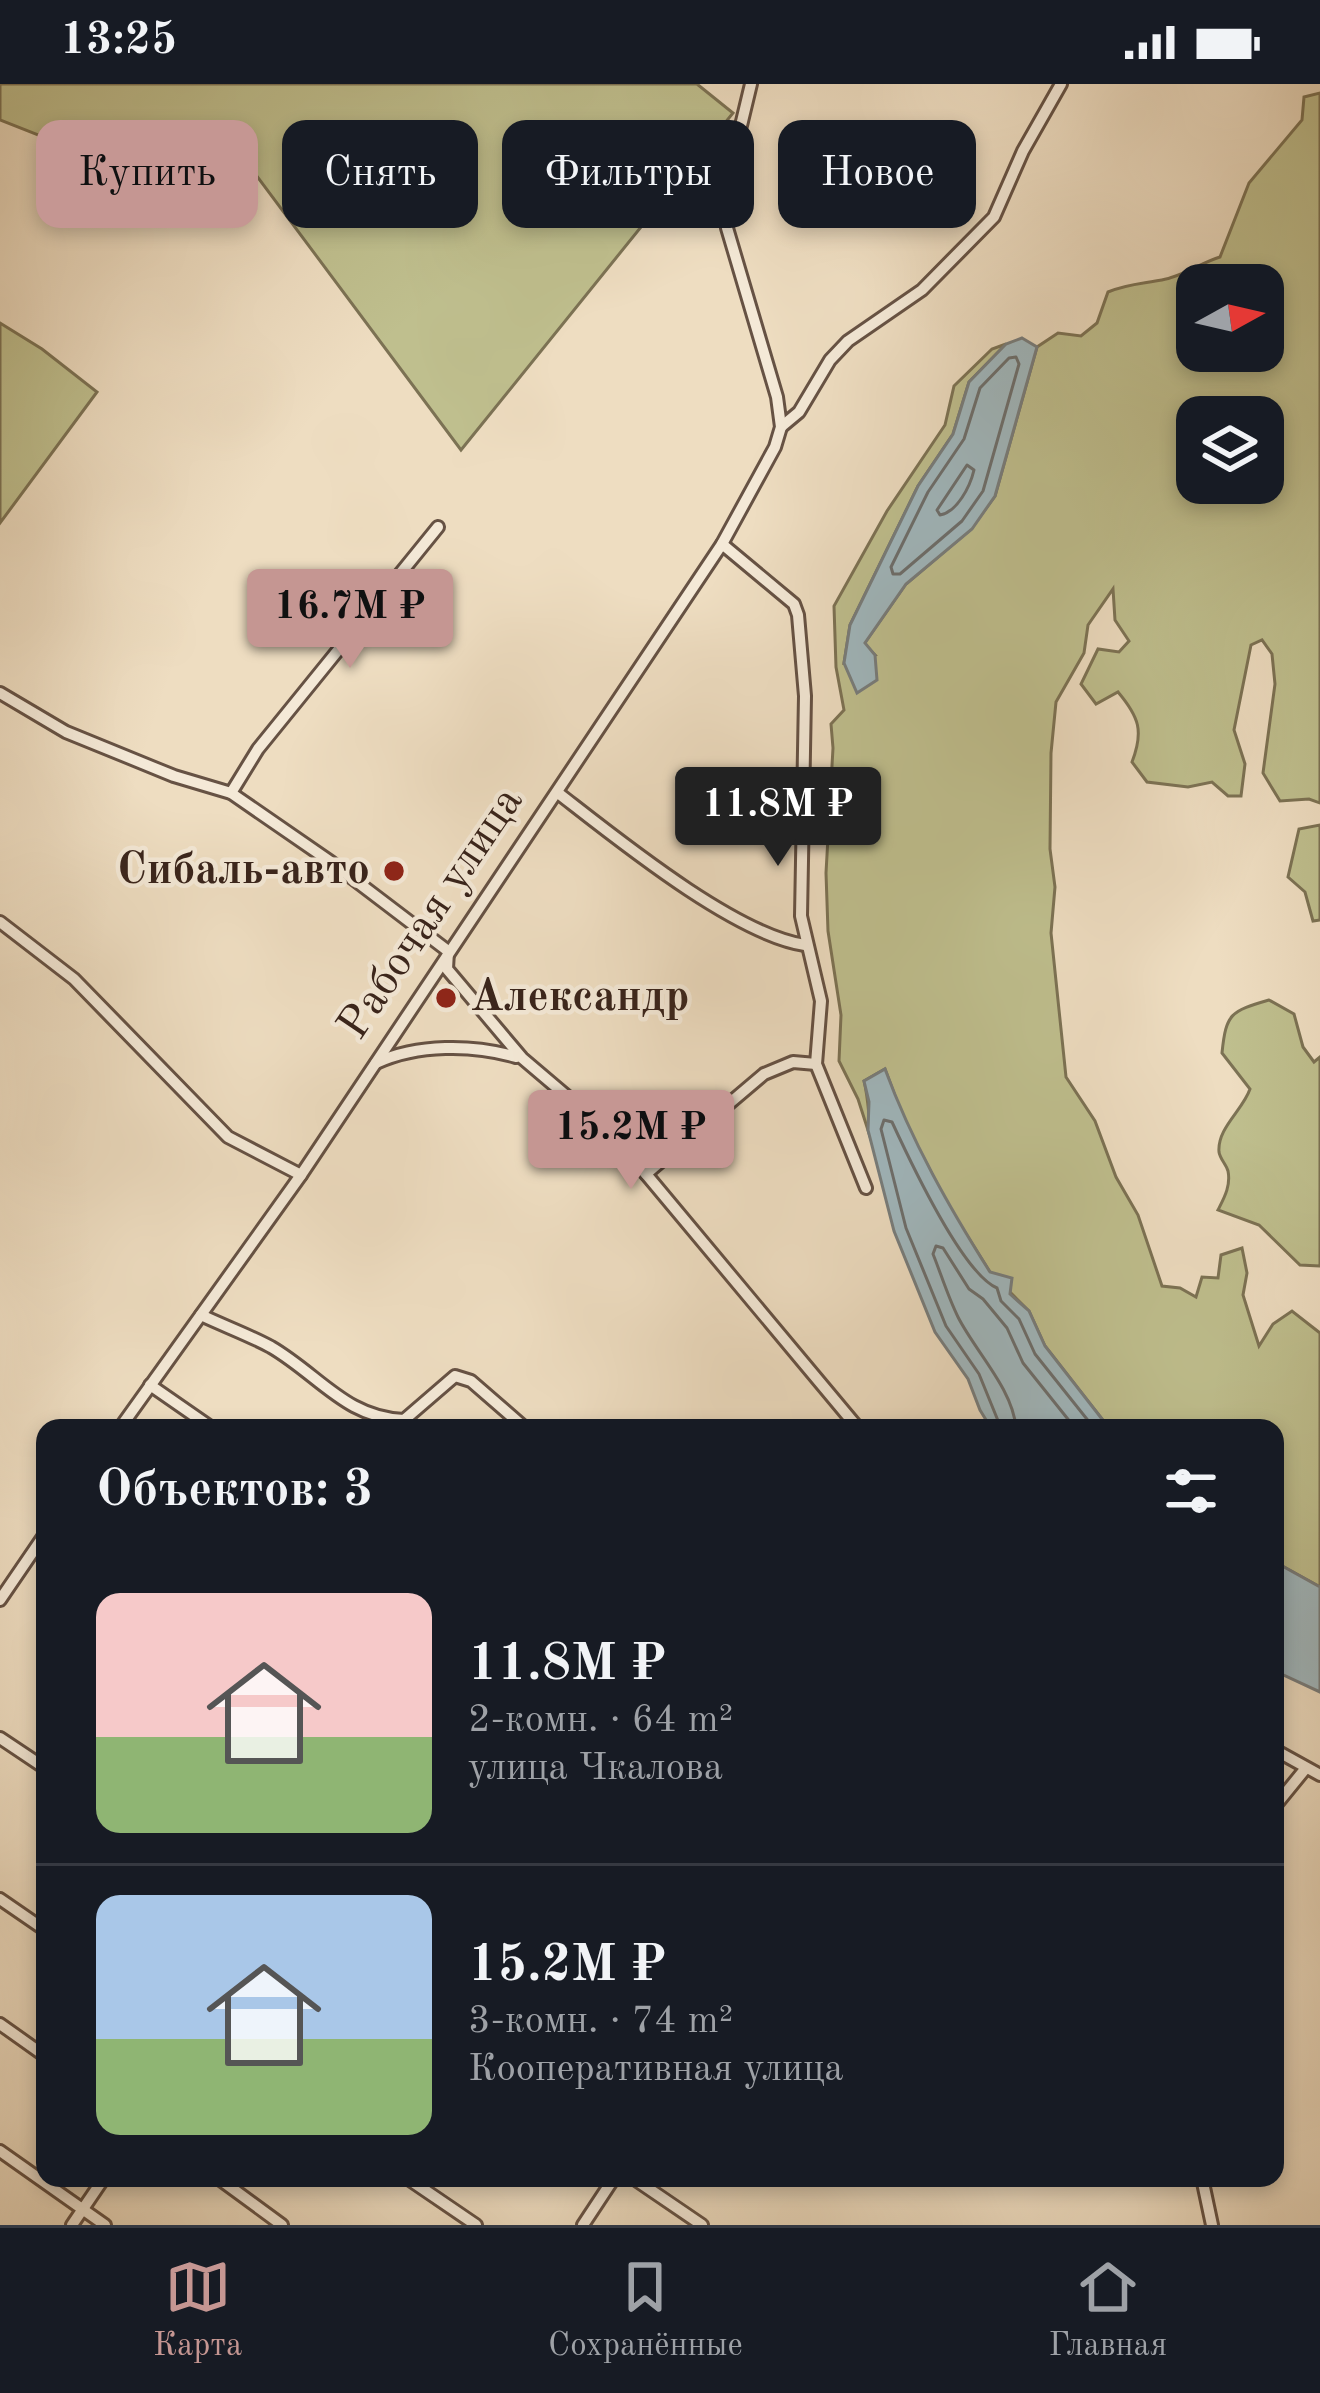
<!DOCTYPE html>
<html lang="ru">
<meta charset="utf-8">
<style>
:root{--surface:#171b24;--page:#20242c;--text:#f1f3f6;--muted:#9ea1a6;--line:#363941;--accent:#c59692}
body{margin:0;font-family:"Old Standard TT",serif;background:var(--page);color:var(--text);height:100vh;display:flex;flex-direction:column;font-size:45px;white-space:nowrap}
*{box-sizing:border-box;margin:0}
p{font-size:39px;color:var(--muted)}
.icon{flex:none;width:66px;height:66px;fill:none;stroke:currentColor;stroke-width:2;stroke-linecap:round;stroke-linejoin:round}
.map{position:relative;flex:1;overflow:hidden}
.details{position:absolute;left:36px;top:1335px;width:1248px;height:768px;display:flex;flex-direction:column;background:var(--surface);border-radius:24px;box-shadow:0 6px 18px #0003}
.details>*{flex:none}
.top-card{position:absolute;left:36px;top:36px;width:1248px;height:108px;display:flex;gap:24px}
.needle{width:78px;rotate:82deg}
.tools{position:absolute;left:1176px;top:180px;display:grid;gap:24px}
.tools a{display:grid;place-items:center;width:108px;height:108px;border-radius:24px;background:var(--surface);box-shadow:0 6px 18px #0003;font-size:60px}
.price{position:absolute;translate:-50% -102px;padding:0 27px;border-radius:12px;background:var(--accent);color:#111;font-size:39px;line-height:78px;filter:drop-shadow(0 3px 6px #0008)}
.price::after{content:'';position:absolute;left:50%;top:72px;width:36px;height:27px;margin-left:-18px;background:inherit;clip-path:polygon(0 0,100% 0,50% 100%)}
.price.selected{background:#222;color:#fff}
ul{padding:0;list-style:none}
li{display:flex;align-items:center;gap:36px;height:300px;padding:0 60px}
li+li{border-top:3px solid var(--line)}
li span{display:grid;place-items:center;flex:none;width:336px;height:240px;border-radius:24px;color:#555}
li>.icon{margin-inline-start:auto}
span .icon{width:144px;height:144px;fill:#fffc;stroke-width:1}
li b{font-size:51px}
h2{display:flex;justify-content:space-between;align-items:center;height:144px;padding:0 60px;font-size:51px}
.pill{padding:0 42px;border-radius:24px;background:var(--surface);box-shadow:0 6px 18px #0003;font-size:42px;line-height:108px}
.pill.selected{background:var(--accent);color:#111}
.status{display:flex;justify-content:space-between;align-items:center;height:84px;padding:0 60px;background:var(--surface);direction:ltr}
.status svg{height:33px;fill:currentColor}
.tab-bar{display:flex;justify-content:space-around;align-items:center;height:168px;border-top:3px solid var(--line);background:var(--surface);font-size:33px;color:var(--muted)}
.tab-bar a{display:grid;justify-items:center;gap:6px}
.tab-bar .selected{color:var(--accent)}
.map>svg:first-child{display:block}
.green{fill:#bfbf8e;stroke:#7c7254;stroke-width:3;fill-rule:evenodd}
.water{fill:#a0b8bf;stroke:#777d7d;stroke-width:3}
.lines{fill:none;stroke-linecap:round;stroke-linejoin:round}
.shore{stroke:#6c6e6d;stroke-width:3}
.minor-casing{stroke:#665244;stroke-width:16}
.minor{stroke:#f4e9d7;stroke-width:10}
.poi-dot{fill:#8f2418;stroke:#f4e9d7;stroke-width:4.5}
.labels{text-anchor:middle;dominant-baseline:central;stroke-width:9;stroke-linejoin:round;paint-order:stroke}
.poi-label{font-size:45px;font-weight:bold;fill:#39241b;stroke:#f4e9d7;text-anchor:end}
.street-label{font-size:45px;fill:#39241b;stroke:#f4e9d7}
</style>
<div class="status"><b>13:25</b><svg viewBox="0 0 49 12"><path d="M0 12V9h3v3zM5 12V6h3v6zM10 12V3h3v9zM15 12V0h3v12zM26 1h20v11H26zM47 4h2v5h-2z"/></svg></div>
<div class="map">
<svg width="1320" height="2141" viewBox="0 0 1320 2141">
<rect width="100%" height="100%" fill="#eeddc1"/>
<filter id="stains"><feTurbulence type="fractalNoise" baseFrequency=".00167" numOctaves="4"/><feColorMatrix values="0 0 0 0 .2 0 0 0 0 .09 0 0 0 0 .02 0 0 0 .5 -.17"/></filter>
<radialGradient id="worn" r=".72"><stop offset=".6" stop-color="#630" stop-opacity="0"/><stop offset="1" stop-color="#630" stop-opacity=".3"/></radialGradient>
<g class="green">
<path d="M0,0h697l36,29 -272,337 -231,-310 -22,-9c-33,20 -49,40 -67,73 -33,-12 -63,-20 -72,-57l-69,-27z"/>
<path d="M1320,9v710l-11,-4 -29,2 -17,-28 12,-89 -3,-30 -10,-14 -11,5 -17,85 11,34 -4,32h-13l-16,-14 -24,5 -41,-5 -15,-20c12,-31 7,-45 -14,-70l-22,12 -15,-20 17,-35 21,3 10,-11 -14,-21 -2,-31 -25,36 -4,28 -28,49 -5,51 -1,96 5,38 -4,46 15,144 29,44 21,56 22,38 24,71 18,2 16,9 6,-20 16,1 3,-23 21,-7 5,25 -4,22 16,51 14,-22 19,-13 28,22v254l-45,-25v-134h-166l-64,-82 -16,-35 -39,-39 -41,-65 -45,-87 -19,-51 -21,12c6,24 4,47 11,71l-17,-53 -19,-38 2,-46 -13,-84 -2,-58 7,-125 -2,-24 13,-14 -8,-43 -2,-61 53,-95 58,-86 9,-39 38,-37 14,-5 -37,38 -16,52 -35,52 -68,139 -6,38 31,-8 -11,-11 42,-60 65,-55 24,-33 42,-149 21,-14 23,3 16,-13 11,-31c22,-9 36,-8 58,-13 16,-3 37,-17 54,-22l29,-74 53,-63 2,-23zM1197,201h66v66h-66zM1197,333h66v66h-66z"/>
<polygon points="0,239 42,265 97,308 0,439"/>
<polygon points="1320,741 1320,836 1313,837 1305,808 1288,793 1299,745"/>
<path d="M1269,916l25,14 9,33 11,15 6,-5v209l-20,-1 -41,-40 -41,-15c6,-12 13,-24 10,-39 -2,-7 -8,-12 -9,-19 -2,-24 24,-42 31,-63l-28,-36c4,-40 9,-42 47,-53z"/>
</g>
<g class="water">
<polygon points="1022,254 1037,263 995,412 972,445 906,500 865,559 875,571 877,596 857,609 844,579 850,541 918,402 953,350 969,298 1006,260"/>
<path d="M885,985c27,73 64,138 105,203l22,6 -2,16 19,17 16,35 64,82h-118l-11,-18 -12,-31 -33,-47 -41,-101 -26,-101 1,-28 -5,-21z"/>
<polygon points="1275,1478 1320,1503 1320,1608 1275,1587"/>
</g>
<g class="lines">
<g class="shore">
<polygon points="1016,273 1019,280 983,407 962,437 900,490 893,490 891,483 928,408 964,355 980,304 1009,274"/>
<path d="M967,381l7,5c-4,17 -17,42 -34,45l-3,-5z"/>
<path d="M1001,1344l-22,-54 -33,-48 -40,-98 -25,-99 3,-9 8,2c18,39 70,151 105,166l4,13 18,18 16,35 59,74"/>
<path d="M1016,1344c-3,-39 -41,-77 -58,-111 -10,-20 -17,-43 -25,-63l3,-8 7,2 26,41 14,10 24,29 16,35 52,65"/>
</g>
<defs>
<g id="minor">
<polyline points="781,343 799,328 830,276 848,257 922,206 994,133 1023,67 1061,0"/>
<polyline points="722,460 794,520 798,531 805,612 801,832 821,917 816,980 866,1104"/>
<polyline points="0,609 66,648 174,692 231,709 331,778 448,867 447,885 522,974 595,1036 646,1090 858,1344"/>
<polyline points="231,709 258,665 438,443"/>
<path d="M558,709c58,45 177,142 247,152"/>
<polyline points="0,838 74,895 228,1053 301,1091"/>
<path d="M376,979c41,-19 97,-19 140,-6"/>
<polyline points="646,1090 764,990 793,978 816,980"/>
<path d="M201,1231c23,11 48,20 70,32 48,28 75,71 133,73l51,-44 16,5 54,47"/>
<polyline points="150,1301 212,1344"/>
<polyline points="120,1344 301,1091 722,460 775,363 781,343 777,313 727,144 726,104 751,0"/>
<polyline points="0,1516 45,1450"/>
<polyline points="0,1654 45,1684"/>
<polyline points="1275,1666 1320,1691"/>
<polyline points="1275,1722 1306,1684"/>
<polyline points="0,1815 45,1846"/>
<polyline points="0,1940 45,1972"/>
<polyline points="0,2067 105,2141"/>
<polyline points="218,2094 282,2141"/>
<polyline points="407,2094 476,2141"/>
<polyline points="633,2094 702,2141"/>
<polyline points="1202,2094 1212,2141"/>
<polyline points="72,2141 104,2094"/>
<polyline points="583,2141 614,2094"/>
</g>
</defs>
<use href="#minor" class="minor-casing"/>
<use href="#minor" class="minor"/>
</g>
<g class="poi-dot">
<circle cx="394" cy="787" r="12"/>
<circle cx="446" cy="914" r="12"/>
</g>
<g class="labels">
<g class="poi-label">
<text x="370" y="787">Сибаль-авто</text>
<text x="470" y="914" text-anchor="start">Александр</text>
</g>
<g class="street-label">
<text transform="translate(432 830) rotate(-56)">Рабочая улица</text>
</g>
</g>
<rect width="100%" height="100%" filter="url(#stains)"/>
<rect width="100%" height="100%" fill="url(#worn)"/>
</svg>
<div class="tools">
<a><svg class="needle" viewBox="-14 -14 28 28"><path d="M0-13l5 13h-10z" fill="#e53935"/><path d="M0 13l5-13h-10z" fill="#9ea1a6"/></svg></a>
<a><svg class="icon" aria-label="layers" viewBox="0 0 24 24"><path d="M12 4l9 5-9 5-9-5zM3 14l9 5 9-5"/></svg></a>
</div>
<b class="price" style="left:350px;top:587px">16.7M ₽</b>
<b class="price selected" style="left:778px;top:785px">11.8M ₽</b>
<b class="price" style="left:631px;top:1108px">15.2M ₽</b>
<div class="top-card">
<a class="pill selected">Купить</a>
<a class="pill">Снять</a>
<a class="pill">Фильтры</a>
<a class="pill">Новое</a>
</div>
<section class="details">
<h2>Объектов: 3<svg class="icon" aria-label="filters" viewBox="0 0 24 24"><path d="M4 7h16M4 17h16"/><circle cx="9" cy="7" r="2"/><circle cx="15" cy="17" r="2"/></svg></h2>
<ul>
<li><span style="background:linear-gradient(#f6c9c9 60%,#8fb573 0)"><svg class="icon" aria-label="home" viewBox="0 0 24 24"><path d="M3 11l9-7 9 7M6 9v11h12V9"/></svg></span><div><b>11.8M ₽</b><p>2-комн. · 64 m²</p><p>улица Чкалова</p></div></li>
<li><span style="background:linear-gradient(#a9c7e8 60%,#8fb573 0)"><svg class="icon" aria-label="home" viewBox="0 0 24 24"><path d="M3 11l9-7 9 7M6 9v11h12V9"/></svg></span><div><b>15.2M ₽</b><p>3-комн. · 74 m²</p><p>Кооперативная улица</p></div></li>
</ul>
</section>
</div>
<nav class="tab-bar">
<a class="selected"><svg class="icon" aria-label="map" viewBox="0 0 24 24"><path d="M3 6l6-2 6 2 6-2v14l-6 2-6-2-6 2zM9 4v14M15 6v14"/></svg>Карта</a>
<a><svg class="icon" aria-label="saved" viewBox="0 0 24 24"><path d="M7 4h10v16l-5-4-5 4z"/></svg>Сохранённые</a>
<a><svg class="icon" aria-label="home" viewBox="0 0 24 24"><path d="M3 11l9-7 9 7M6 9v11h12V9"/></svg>Главная</a>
</nav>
